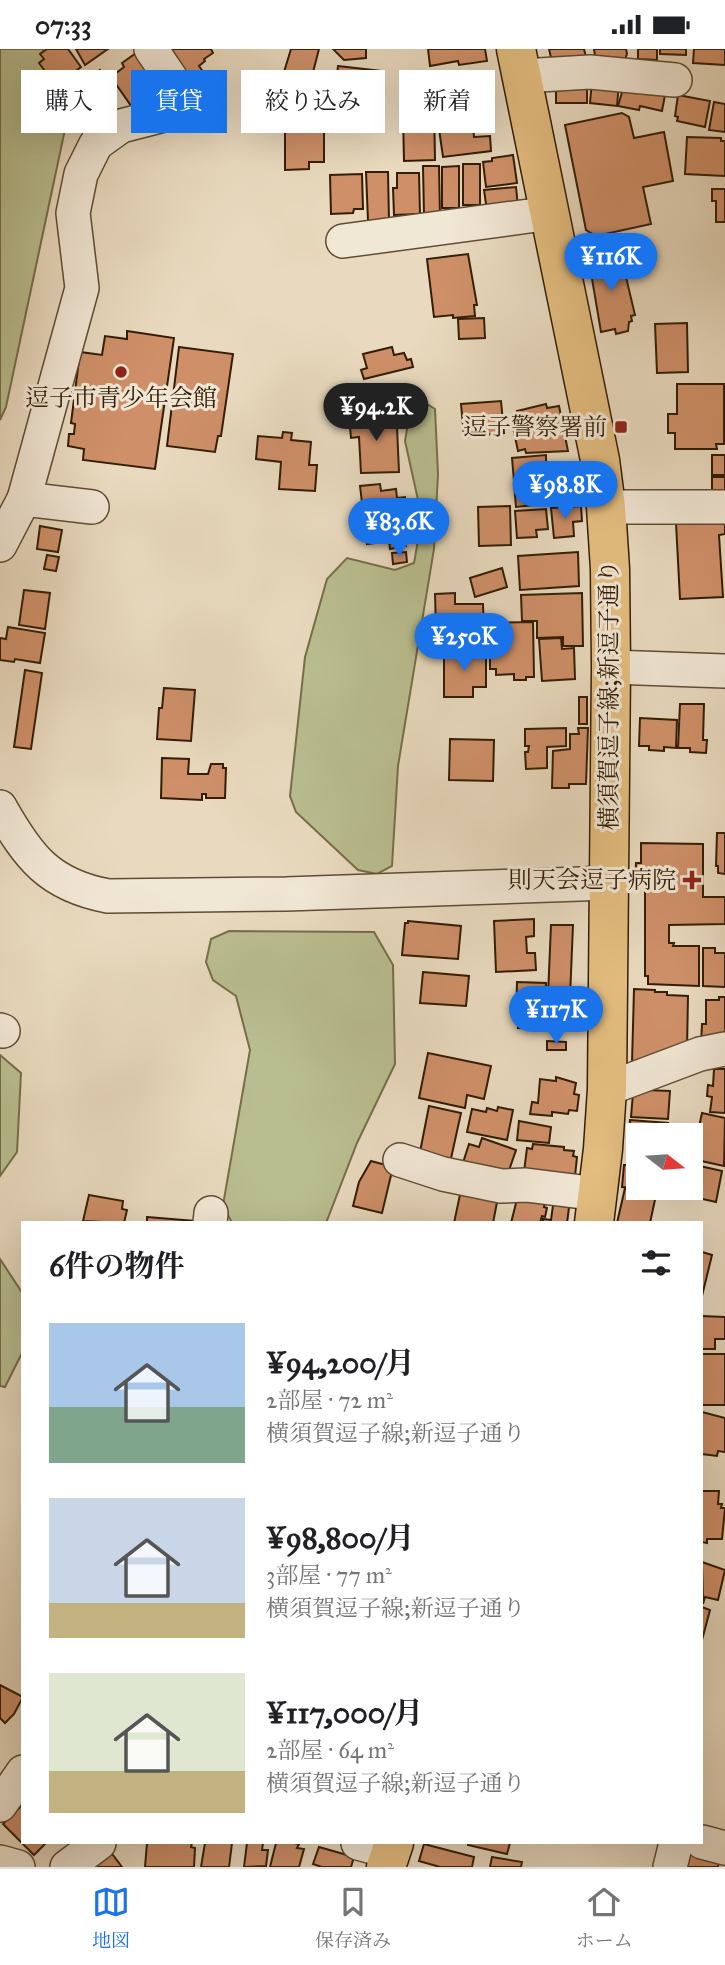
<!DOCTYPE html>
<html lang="ja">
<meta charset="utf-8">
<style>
:root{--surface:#fff;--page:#f2f2f2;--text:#202124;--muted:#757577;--line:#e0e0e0;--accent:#1a73e8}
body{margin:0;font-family:"IM FELL Great Primer","Noto Serif JP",serif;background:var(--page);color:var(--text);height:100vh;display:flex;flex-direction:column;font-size:26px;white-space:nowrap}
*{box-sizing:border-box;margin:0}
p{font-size:23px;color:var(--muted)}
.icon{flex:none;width:38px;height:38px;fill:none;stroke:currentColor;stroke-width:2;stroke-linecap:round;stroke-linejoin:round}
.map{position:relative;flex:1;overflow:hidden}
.details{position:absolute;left:21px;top:1172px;width:682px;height:623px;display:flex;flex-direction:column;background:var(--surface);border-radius:0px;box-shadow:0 7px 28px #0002}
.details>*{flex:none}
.hud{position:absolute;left:21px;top:21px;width:684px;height:63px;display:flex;gap:14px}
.needle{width:46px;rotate:107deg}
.tools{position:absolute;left:626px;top:1074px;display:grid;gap:14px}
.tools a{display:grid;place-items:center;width:77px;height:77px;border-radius:0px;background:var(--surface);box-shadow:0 7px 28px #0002;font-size:35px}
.price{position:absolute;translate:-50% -60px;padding:0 16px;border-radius:24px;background:var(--accent);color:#fff;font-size:23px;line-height:46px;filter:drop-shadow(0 2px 4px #0008)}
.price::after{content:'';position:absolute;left:50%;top:42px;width:21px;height:16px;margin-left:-10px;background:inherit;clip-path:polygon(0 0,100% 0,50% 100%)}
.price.current{background:#222;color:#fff}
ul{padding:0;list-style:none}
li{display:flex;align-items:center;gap:21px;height:175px;padding:0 28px}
li span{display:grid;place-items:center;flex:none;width:196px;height:140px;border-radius:0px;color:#555}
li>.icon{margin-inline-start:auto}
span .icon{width:84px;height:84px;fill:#fffc;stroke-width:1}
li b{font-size:30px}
h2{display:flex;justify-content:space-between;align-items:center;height:84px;padding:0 28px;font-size:30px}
.pill{padding:0 24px;border-radius:0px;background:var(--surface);box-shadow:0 7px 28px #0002;font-size:24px;line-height:63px}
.pill.current{background:var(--accent);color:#fff}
.status{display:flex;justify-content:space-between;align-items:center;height:49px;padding:0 35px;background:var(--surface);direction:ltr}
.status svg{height:19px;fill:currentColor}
.dock{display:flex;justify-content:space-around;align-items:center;height:98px;border-top:2px solid var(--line);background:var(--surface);font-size:19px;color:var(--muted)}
.dock a{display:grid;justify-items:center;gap:4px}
.dock .current{color:var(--accent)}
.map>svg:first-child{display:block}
.green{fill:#b9be90;stroke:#766e4a;stroke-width:2}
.building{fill:#cf9069;stroke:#331d05;stroke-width:2}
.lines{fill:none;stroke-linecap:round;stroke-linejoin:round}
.minor-casing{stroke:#604c34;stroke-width:36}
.major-casing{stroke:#331d05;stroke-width:41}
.minor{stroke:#f1e7d5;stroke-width:33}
.major{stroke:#e4bd80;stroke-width:38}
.poi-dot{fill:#8f2418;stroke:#f1e7d5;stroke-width:2.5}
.labels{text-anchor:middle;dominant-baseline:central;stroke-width:6;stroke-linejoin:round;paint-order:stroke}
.poi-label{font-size:24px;fill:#331d05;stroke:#f1e7d5;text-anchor:end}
.street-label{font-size:24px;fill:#331d05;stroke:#f1e7d5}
</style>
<div class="status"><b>07:33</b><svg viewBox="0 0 49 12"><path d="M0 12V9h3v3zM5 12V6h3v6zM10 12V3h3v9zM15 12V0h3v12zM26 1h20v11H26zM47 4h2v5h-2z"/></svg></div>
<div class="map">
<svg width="725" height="1818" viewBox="0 0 725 1818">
<rect width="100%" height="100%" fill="#e9dabf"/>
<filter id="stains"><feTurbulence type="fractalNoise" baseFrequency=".00286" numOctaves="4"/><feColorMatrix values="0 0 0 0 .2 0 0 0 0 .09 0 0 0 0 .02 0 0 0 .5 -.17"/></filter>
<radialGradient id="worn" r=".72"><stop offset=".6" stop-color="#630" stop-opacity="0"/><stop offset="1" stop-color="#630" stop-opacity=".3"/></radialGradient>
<g class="green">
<polygon points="0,0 42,0 74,38 6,358 0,371"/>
<polygon points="424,353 435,360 438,425 434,500 398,717 392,817 377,825 358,821 296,763 290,747 305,608 327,530 347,509 395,521 414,514 422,469 405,392 410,362"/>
<polygon points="229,882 374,883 393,916 395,1015 357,1094 326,1174 232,1174 223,1156 250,1001 236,947 213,931 206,913 211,890"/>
<polygon points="0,1006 21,1024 17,1103 0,1127"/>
<polygon points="0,1210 23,1245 23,1302 5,1338 0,1337"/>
</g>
<g class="building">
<polygon points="47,0 68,0 81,18 56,37 39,14 44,10 40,5"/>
<polygon points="76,0 108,0 85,16"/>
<polygon points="163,0 211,0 213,4 204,10 205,12 199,17 207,28 201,32 206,39 199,44"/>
<polygon points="291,0 319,0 311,31 284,23"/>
<polygon points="333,0 366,0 366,9 344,11"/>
<polygon points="428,0 485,0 487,12 459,16 458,12 430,17"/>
<polygon points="549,0 584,0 588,16 553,17"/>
<polygon points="594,0 626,0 627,5 622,18 596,13"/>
<polygon points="638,0 657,0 657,11 638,10"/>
<polygon points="660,0 686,0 686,6 660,5"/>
<polygon points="694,0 725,0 725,16 693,14"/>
<polygon points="136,4 172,47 153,58 148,51 134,61 111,28 124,18 122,14"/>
<polygon points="338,17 381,22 379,43 351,39 351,43 335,41"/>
<polygon points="100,21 111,38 108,40 112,45 76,70 61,48"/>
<polygon points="592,31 619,34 617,57 590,54"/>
<polygon points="587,32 587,54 556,54 556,33"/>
<polygon points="623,40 665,46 662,62 640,57 639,61 618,57"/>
<polygon points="678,46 710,52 705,78 677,72 678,68 675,67"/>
<polygon points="714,53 725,55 725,83 709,81"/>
<polygon points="434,56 435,111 404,112 403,66 405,66 405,57"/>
<polygon points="622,64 629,68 634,89 664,83 673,132 643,138 651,175 596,187 586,181 565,76"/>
<polygon points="473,76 474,88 490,87 491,102 443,108 439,80"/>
<polygon points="285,82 324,82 324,113 309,113 309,120 285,121"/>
<polygon points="687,88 721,89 721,92 725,92 725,127 685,125"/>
<polygon points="513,106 517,134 486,138 483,113 492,112 492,109"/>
<rect x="463" y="115" width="17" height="41"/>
<polygon points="423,117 439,117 440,168 424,167"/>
<polygon points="459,117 459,159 442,159 442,118"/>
<polygon points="366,123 388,123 389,171 368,172"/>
<polygon points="397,124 419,124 420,165 394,166 393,139 397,139"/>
<polygon points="362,125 363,160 354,160 353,164 331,165 330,126"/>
<polygon points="516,138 518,158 487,162 484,141"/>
<polygon points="712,140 725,140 725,173 716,173 716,152 712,152"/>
<polygon points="608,202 609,210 621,207 635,266 631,267 632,272 629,273 628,282 616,285 615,280 601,283 588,206"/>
<polygon points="468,205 477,256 474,256 475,267 453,269 453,266 434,268 427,210"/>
<polygon points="484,269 485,289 459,290 458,270"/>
<polygon points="687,274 688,323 657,324 655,275"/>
<polygon points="127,282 174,289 155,420 83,411 84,400 68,397 69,385 74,385 75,375 71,374 80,303 102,306 105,287 127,290"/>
<polygon points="179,298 233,305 221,387 218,387 215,403 167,397"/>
<polygon points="392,298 394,306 404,304 407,311 411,310 413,318 364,330 361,321 367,319 363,305"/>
<polygon points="677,335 724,335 724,395 716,395 717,400 675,400 675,384 668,384 668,365 677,365"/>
<polygon points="380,336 383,351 366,354 363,339"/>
<polygon points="501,352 504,384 464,388 461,355"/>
<polygon points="546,355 547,359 559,357 568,402 526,404 525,400 518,402 511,369 518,368 517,362"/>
<polygon points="387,365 388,378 397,378 399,423 361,424 359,388 351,389 349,367"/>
<polygon points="283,383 292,384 291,391 311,393 309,416 317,416 315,442 279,440 281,413 256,410 258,387 282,389"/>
<polygon points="546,406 546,416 562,415 563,428 514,432 512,409"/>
<rect x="712" y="406" width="13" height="20"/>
<rect x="712" y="428" width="13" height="20"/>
<polygon points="561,430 562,443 544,444 544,455 516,458 514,434"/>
<polygon points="380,435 381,442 396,440 397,449 405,448 407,462 410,461 413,485 405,486 406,497 390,500 389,492 367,495 360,437"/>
<polygon points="510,457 511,496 479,497 478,458"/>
<polygon points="581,457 582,472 573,473 574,487 554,489 551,459"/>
<polygon points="546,460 548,480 536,481 537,488 517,489 515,462"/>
<polygon points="725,472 725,485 719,486 723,548 680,550 676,474"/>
<polygon points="40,477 62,481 58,503 37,500"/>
<polygon points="406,503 407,513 393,515 392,504"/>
<polygon points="578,503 579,537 520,541 518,507"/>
<polygon points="47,506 59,508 56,522 44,520"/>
<polygon points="502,519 507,538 475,548 470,529"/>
<polygon points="24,541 50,544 45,580 19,576"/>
<polygon points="455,544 455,555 483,555 484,587 441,589 441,581 436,581 435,545"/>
<polygon points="582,544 583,597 563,597 563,588 537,589 537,572 522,572 521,546"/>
<polygon points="533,573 534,628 526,628 526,631 514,631 514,625 496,626 496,620 490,620 490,601 495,601 496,579 490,579 490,574"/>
<polygon points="8,578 45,584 40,614 15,610 14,613 0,611 0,589 6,590"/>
<polygon points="561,589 562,600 574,599 575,630 542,632 539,590"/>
<polygon points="444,602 486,602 486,638 473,638 473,648 444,648"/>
<polygon points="25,621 42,624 31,700 14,698"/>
<polygon points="164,639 195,641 191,692 157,690 159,659 162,659"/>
<rect x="579" y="648" width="8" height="27"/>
<polygon points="680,655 704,655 703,691 707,691 706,704 690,703 690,699 678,699"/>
<polygon points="640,669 677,671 676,699 664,698 664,702 649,701 649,697 639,697"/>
<polygon points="566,679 566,697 547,698 547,719 526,720 525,703 528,703 529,697 525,697 525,680"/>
<polygon points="578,679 588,679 586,735 569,735 569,739 552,739 553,702 570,700 570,685 579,685"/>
<polygon points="450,690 494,691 493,732 449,731"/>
<polygon points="162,709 189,710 188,725 208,725 211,715 223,715 223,719 226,719 225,749 206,749 206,745 202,745 202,751 161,749"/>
<polygon points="717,784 725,784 725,825 718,824 718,817 716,817"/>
<polygon points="641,794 703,795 703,848 725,848 725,875 669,876 669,894 674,894 673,897 699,897 699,937 648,935 648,927 645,927 645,837 635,837 636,814 641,814"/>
<polygon points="534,870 534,887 526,888 527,904 535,904 536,921 496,923 494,872"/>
<polygon points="408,872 461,877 458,910 402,906 405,874 408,874"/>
<polygon points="551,876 573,876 570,948 548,947"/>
<polygon points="703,899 715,899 715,904 725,904 725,938 703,937"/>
<polygon points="423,923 469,927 466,957 420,954"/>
<polygon points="517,933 546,934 545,974 542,974 542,980 518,979 519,974 516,974"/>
<polygon points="634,940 655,941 655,943 667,943 667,946 688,947 687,1001 632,1014"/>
<polygon points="719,948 725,948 725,987 701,996 702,975 706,975 706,951 719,951"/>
<polygon points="548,950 560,951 560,959 570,959 569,981 547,980"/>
<polygon points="547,992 566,993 566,1001 547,1001"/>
<polygon points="428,1004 491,1017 484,1050 467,1046 465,1059 419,1049"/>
<polygon points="714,1020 725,1020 725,1064 710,1063 712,1048 707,1047 708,1036 713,1037"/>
<polygon points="556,1028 576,1034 574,1045 579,1046 577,1062 569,1061 568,1065 552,1063 552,1067 530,1065 532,1053 538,1054 540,1030 556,1032"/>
<polygon points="645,1041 670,1042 668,1070 631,1068 633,1044 644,1044"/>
<polygon points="429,1057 461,1064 450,1114 419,1108"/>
<polygon points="498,1058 513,1061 507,1091 467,1083 472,1060 486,1063 487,1059 497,1062"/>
<polygon points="702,1064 725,1069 724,1117 692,1110"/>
<polygon points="630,1071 668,1074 667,1087 639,1087 639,1100 628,1099"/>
<polygon points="519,1072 551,1078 549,1094 517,1091"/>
<polygon points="482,1089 516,1101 506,1130 461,1120 469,1095 479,1098"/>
<polygon points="533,1095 564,1098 564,1101 574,1102 573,1107 577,1108 574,1137 523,1131 527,1099 532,1100"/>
<polygon points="629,1103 639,1104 639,1139 656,1139 656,1141 622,1138 624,1116 628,1116"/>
<polygon points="371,1112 393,1118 382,1164 353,1157 359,1133"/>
<polygon points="691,1115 722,1122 716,1153 672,1143 673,1139 691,1139"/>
<polygon points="625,1139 656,1146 650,1174 617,1174"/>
<polygon points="461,1141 498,1148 493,1174 454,1174"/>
<polygon points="89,1146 123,1152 122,1160 127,1161 124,1174 83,1172"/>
<polygon points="554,1149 570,1151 567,1174 543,1174 543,1170 551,1171"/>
<polygon points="517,1150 545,1153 544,1158 547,1159 545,1168 542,1167 540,1174 511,1174"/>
<polygon points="147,1168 195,1172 195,1174 147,1174"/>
<polygon points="702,1203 712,1206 702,1247"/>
<polygon points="702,1267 725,1268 725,1290 715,1290 715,1300 702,1300"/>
<rect x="702" y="1305" width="23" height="51"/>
<polygon points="702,1363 725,1369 725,1403 718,1402 717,1407 702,1405"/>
<polygon points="702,1442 719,1442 718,1455 722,1455 721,1459 725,1459 722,1490 707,1490 707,1494 702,1493"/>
<polygon points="702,1513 725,1521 718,1551 705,1548 703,1555"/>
<polygon points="702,1558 710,1561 702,1591"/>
<polygon points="0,1636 23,1648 14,1665 5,1674 0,1669"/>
<polygon points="23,1755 23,1794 46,1794 34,1806 3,1775"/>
<polygon points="147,1794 192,1794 191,1798 195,1799 194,1818 145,1818"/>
<polygon points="205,1794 232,1794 229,1818 201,1818"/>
<polygon points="247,1794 263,1794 262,1801 268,1801 266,1817 244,1818"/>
<polygon points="276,1794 294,1794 299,1795 297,1799 304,1800 299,1818 270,1818"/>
<polygon points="468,1794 510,1794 507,1805 468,1796"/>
<polygon points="424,1795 474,1808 472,1818 440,1818 419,1812"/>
<polygon points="319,1798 354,1808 351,1818 322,1818 313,1815"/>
<polygon points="687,1799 719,1807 718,1818 683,1818"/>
<polygon points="110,1802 122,1818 88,1818"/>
<polygon points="492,1808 522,1813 521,1818 490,1818"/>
</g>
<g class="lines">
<defs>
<g id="minor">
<polyline points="522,27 590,23 675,31"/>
<polyline points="343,192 551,164"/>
<polyline points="24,450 82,239 73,164 81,125 96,95 121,77 191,59 151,0"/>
<polyline points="606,458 725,458"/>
<polyline points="0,496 24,450 92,458"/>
<polyline points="611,618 725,622"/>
<path d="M0,758c28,50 49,78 108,89l178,-2 323,-11"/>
<polyline points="0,981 3,982"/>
<polyline points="607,1040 700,1005 725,1000"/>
<polyline points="400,1111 443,1125 501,1137 526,1136 598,1145"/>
<polyline points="210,1174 211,1164"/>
<polyline points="0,1756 23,1723"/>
<polyline points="702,1793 725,1799"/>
<polyline points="358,1794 391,1803"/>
<polyline points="0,1813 18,1818"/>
<polyline points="67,1818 99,1794"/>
<polyline points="670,1818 676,1794"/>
</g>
<g id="major">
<polyline points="516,0 600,411 606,458 610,520 611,618 607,1040 603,1100 594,1174"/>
<polyline points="386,1818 394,1794"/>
</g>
</defs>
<use href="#minor" class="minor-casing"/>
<use href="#major" class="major-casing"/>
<use href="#minor" class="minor"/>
<use href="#major" class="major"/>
</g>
<g class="poi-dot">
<circle cx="121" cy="323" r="7"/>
<rect x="614" y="371" width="14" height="14" rx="3.5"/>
<path d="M688.5 820.5h7v7h7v7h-7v7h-7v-7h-7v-7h7z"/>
</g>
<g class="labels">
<g class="poi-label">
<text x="121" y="349" text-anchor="middle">逗子市青少年会館</text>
<text x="607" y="378">逗子警察署前</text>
<text x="676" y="831">則天会逗子病院</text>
</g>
<g class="street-label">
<text transform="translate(609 646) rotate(-90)">横須賀逗子線;新逗子通り</text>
</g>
</g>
<rect width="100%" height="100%" filter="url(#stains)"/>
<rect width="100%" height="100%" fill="url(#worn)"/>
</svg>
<div class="tools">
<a><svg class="needle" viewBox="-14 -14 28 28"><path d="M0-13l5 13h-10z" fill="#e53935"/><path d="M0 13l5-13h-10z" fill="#757577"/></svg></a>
</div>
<b class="price" style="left:611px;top:244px">¥116K</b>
<b class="price current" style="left:376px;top:394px">¥94.2K</b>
<b class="price" style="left:565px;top:472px">¥98.8K</b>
<b class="price" style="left:399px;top:509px">¥83.6K</b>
<b class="price" style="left:464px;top:624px">¥250K</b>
<b class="price" style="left:556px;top:997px">¥117K</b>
<div class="hud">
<a class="pill">購入</a>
<a class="pill current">賃貸</a>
<a class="pill">絞り込み</a>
<a class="pill">新着</a>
</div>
<section class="details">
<h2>6件の物件<svg class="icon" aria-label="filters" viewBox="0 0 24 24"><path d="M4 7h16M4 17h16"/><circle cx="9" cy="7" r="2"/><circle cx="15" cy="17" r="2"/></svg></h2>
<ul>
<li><span style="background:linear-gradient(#a9c7e8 60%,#7fa58c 0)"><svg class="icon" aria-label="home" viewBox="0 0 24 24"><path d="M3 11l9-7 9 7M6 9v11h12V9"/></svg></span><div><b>¥94,200/月</b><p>2部屋 · 72 m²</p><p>横須賀逗子線;新逗子通り</p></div></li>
<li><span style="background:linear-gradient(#c9d6e8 75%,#c2b280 0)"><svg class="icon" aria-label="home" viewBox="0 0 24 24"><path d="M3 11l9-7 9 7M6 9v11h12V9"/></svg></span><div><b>¥98,800/月</b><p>3部屋 · 77 m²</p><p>横須賀逗子線;新逗子通り</p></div></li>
<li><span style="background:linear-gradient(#dfe7d0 70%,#c2b280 0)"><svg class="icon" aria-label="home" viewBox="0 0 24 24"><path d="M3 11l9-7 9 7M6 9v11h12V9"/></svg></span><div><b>¥117,000/月</b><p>2部屋 · 64 m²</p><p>横須賀逗子線;新逗子通り</p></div></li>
</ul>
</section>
</div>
<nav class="dock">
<a class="current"><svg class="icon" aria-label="map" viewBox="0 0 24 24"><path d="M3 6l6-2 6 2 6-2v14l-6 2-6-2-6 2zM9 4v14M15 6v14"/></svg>地図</a>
<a><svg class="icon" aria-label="saved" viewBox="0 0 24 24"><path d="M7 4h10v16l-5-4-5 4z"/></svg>保存済み</a>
<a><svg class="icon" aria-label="home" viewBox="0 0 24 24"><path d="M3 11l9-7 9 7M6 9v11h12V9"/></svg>ホーム</a>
</nav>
